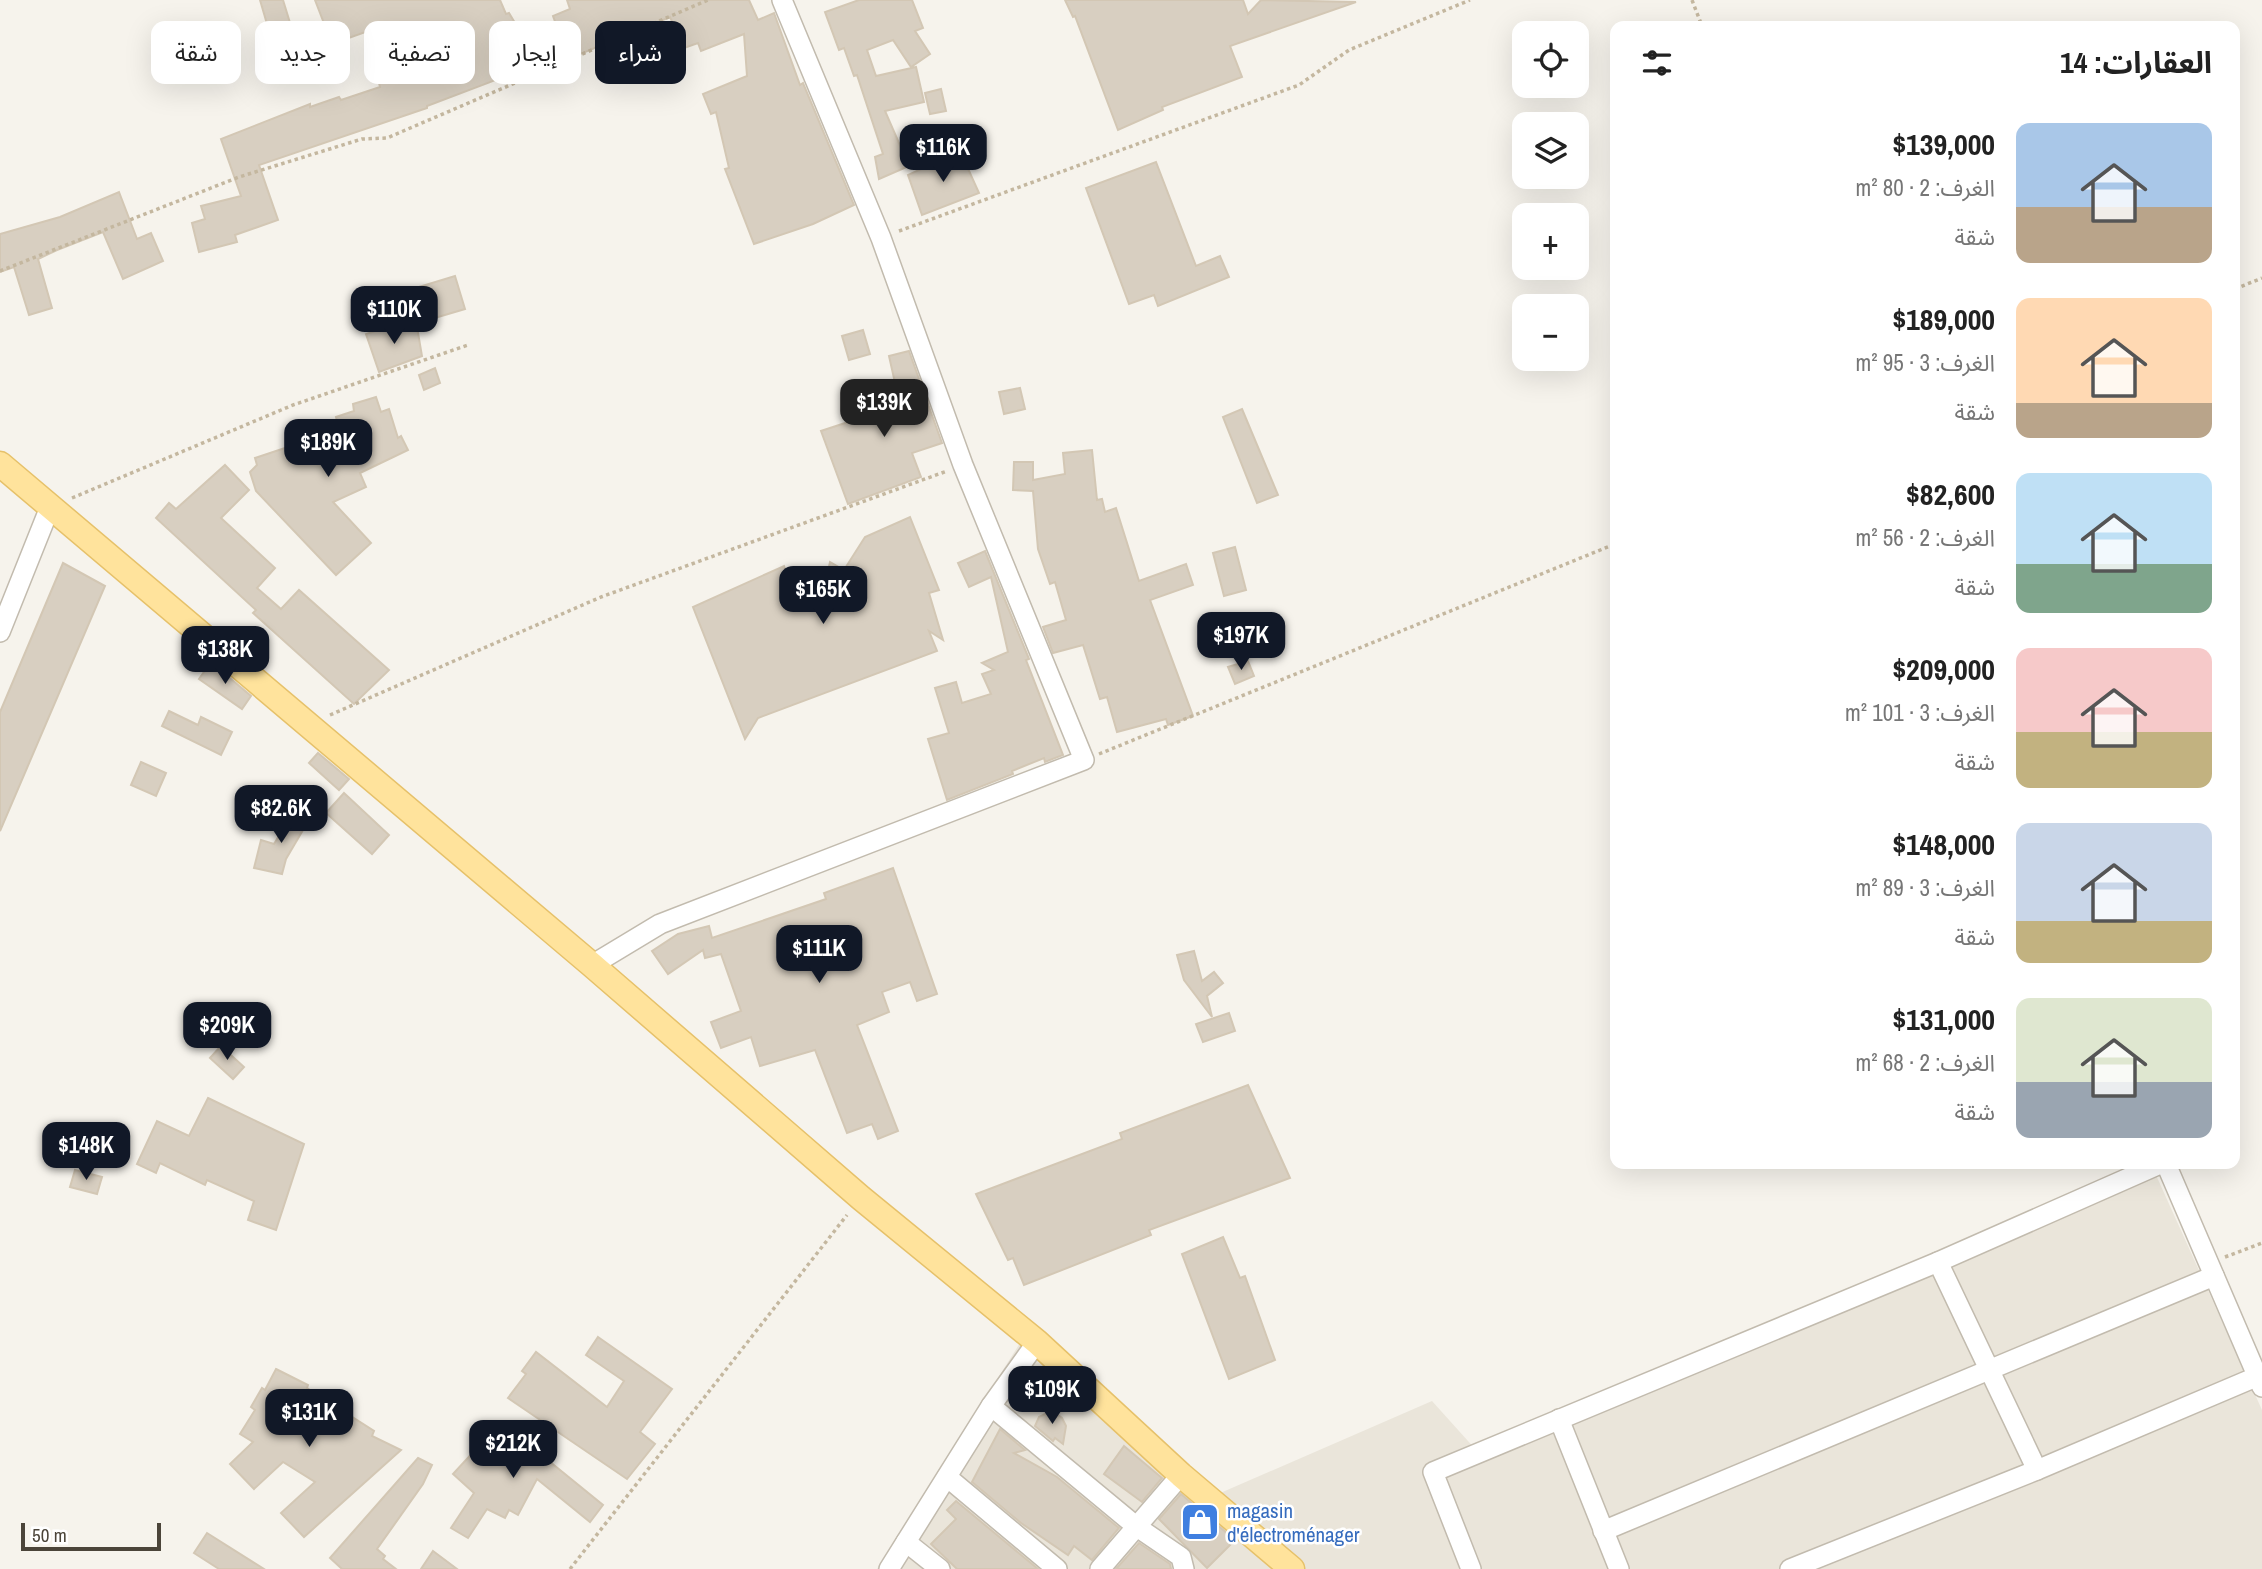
<!DOCTYPE html>
<html lang="ar">
<meta charset="utf-8">
<style>
:root{--surface:#fff;--page:#f6f6f6;--text:#222;--muted:#767676;--accent:#111827}
body{margin:0;font-family:"Archivo Narrow","Noto Sans Arabic",sans-serif;background:var(--page);color:var(--text);direction:rtl;height:100vh;display:flex;flex-direction:column;font-size:26px;white-space:nowrap}
*{box-sizing:border-box;margin:0}
p{font-size:23px;color:var(--muted)}
.icon{flex:none;width:38px;height:38px;fill:none;stroke:currentColor;stroke-width:2;stroke-linecap:round;stroke-linejoin:round}
.map{position:relative;flex:1;overflow:hidden;direction:ltr}
.details{position:absolute;left:1610px;top:21px;width:630px;height:1148px;display:flex;flex-direction:column;background:var(--surface);border-radius:14px;box-shadow:0 7px 28px #0002;direction:rtl}
.details>*{flex:none}
.top-card{position:absolute;left:21px;top:21px;width:665px;height:63px;direction:rtl;display:flex;gap:14px}
.buttons{position:absolute;left:1512px;top:21px;display:grid;gap:14px}
.buttons a{display:grid;place-items:center;width:77px;height:77px;border-radius:14px;background:var(--surface);box-shadow:0 7px 28px #0002;font-size:35px}
.scale{position:absolute;left:21px;bottom:18px;width:140px;box-sizing:border-box;padding-left:7px;border:4px solid #4b4439;border-top:0;font-size:19px;line-height:24px;white-space:nowrap;color:#4b4439;-webkit-text-stroke:5px #fff;paint-order:stroke}
.price{position:absolute;translate:-50% -60px;padding:0 16px;border-radius:14px;background:var(--accent);color:#fff;font-size:23px;line-height:46px;filter:drop-shadow(0 2px 4px #0008)}
.price::after{content:'';position:absolute;left:50%;top:42px;width:21px;height:16px;margin-left:-10px;background:inherit;clip-path:polygon(0 0,100% 0,50% 100%)}
.price.active{background:#222;color:#fff}
ul{padding:0;list-style:none}
li{display:flex;align-items:center;gap:21px;height:175px;padding:0 28px}
li span{display:grid;place-items:center;flex:none;width:196px;height:140px;border-radius:14px;color:#555}
li>.icon{margin-inline-start:auto}
span .icon{width:84px;height:84px;fill:#fffc;stroke-width:1}
li b{font-size:30px}
h2{display:flex;justify-content:space-between;align-items:center;height:84px;padding:0 28px;font-size:30px}
.pill{padding:0 24px;border-radius:14px;background:var(--surface);box-shadow:0 7px 28px #0002;font-size:24px;line-height:63px}
.pill.active{background:var(--accent);color:#fff}
.map>svg:first-child{display:block}
.residential{fill:#eae5da}
.building{fill:#d8cfc1;stroke:#d3c7b4;stroke-width:2}
.lines{fill:none;stroke-linecap:round;stroke-linejoin:round}
.minor-casing{stroke:#c2bbae;stroke-width:22}
.major-casing{stroke:#e6c16a;stroke-width:27}
.path{stroke:#c4b79f;stroke-width:3.5;stroke-dasharray:3.5 3.5;stroke-linecap:butt}
.minor{stroke:#fff;stroke-width:19}
.major{stroke:#ffe39c;stroke-width:24}
.labels{text-anchor:middle;dominant-baseline:central;stroke-width:5;stroke-linejoin:round;paint-order:stroke}
.shop-label{font-size:21px;fill:#366cbe;stroke:#fff;text-anchor:start}
</style>
<div class="map">
<svg width="2262" height="1569" viewBox="0 0 2262 1569">
<rect width="100%" height="100%" fill="#f6f3ec"/>
<polygon class="residential" points="2151,1164 2262,1410 2262,1569 877,1569 1032,1324 1218,1494 1432,1401 1477,1451"/>
<g class="building">
<polygon points="260,0 283,0 306,75 284,82"/>
<polygon points="315,0 500,0 506,14 509,13 515,23 522,40 557,27 553,16 570,9 567,0 749,0 758,20 774,13 800,85 803,83 854,205 813,224 754,244 725,169 729,168 716,112 711,114 703,94 747,76 744,34 701,51 698,43 684,48 670,17 517,80 514,73 427,106 427,108 259,165 278,220 235,235 237,242 199,252 192,223 205,219 201,206 241,196 221,139 310,104 310,107 339,97 341,100 380,87 379,83 392,79 390,72 428,61 411,25 385,35 382,26 332,44"/>
<polygon points="859,0 912,0 923,28 915,31 930,54 911,67 893,40 867,50 876,76 916,67 924,102 885,111 909,166 879,179 875,157 883,154 857,75 854,76 844,48 839,50 825,12"/>
<polygon points="1065,0 1243,0 1248,14 1261,0 1356,2 1230,46 1242,77 1162,107 1163,110 1118,130 1075,16 1073,17"/>
<polygon points="941,89 946,111 930,114 925,93"/>
<polygon points="960,151 979,193 922,215 908,175"/>
<polygon points="1156,162 1196,266 1220,256 1229,277 1158,306 1154,295 1129,304 1086,188"/>
<polygon points="119,192 137,239 151,233 163,261 123,279 103,232 57,250 38,259 52,308 29,315 14,267 0,272 0,234 60,217"/>
<polygon points="455,276 465,309 428,320 419,287"/>
<polygon points="395,324 397,330 417,327 422,356 379,372 366,334"/>
<polygon points="863,330 870,354 849,360 842,336"/>
<polygon points="909,351 942,443 912,453 921,477 848,504 821,431 900,405 889,356"/>
<polygon points="435,368 440,383 424,390 419,375"/>
<polygon points="1020,388 1025,409 1004,414 999,392"/>
<polygon points="376,397 381,412 389,409 398,438 401,436 408,450 360,473 366,487 333,502 371,543 336,575 256,491 250,472 257,465 255,458 288,447 286,440 338,425 336,417 354,411 353,404"/>
<polygon points="1242,409 1278,495 1257,503 1223,417"/>
<polygon points="1092,450 1097,500 1102,499 1105,512 1116,508 1139,581 1186,564 1193,585 1150,600 1193,716 1168,725 1166,719 1117,732 1107,697 1100,699 1083,645 1053,653 1043,627 1066,620 1055,582 1050,584 1038,549 1033,491 1013,490 1014,462 1033,462 1033,480 1065,474 1063,453"/>
<polygon points="225,465 249,490 221,518 275,568 257,588 281,609 299,590 389,670 354,704 253,613 256,610 156,518 169,503 176,509"/>
<polygon points="910,517 939,590 929,593 943,640 929,631 937,651 758,718 745,739 693,607 784,566 792,587 828,571 830,562 844,570 865,537"/>
<polygon points="1235,547 1246,590 1224,596 1213,553"/>
<polygon points="985,551 1029,659 1026,660 1063,755 1045,762 1044,758 1012,771 1013,774 947,800 928,739 949,733 935,688 956,682 962,703 991,694 982,674 994,670 982,663 1008,652 991,577 969,587 958,563"/>
<polygon points="63,563 105,586 0,831 0,712"/>
<polygon points="1248,661 1254,676 1235,684 1228,667"/>
<polygon points="211,662 251,696 242,709 199,679"/>
<polygon points="169,711 198,725 201,717 232,732 221,755 162,726"/>
<polygon points="318,753 349,779 339,790 309,763"/>
<polygon points="141,762 166,773 156,796 131,785"/>
<polygon points="344,793 389,835 372,854 326,813"/>
<polygon points="295,809 310,818 286,859 282,874 254,868 261,840 274,844"/>
<polygon points="893,868 937,994 917,1001 910,982 882,992 889,1012 857,1025 898,1131 878,1139 872,1124 847,1133 815,1050 760,1066 751,1037 721,1048 711,1022 741,1011 721,954 705,958 703,950 668,974 652,951 678,934 709,926 712,938 826,899 824,893"/>
<polygon points="1194,951 1202,981 1214,972 1223,983 1207,996 1212,1017 1184,980 1177,955"/>
<polygon points="1229,1013 1235,1031 1203,1042 1196,1024"/>
<polygon points="221,1046 244,1067 233,1079 210,1058"/>
<polygon points="1248,1085 1290,1178 1149,1230 1151,1235 1024,1285 1013,1258 1008,1260 976,1194 1122,1139 1120,1133"/>
<polygon points="208,1098 304,1144 276,1230 248,1220 254,1201 207,1180 205,1185 160,1163 156,1173 137,1164 157,1121 189,1136"/>
<polygon points="75,1170 102,1177 97,1194 70,1187"/>
<polygon points="1223,1237 1240,1278 1245,1276 1275,1360 1229,1379 1182,1254"/>
<polygon points="598,1337 672,1389 640,1432 655,1444 627,1479 508,1398 526,1374 522,1371 536,1352 607,1407 624,1381 586,1355"/>
<polygon points="276,1369 308,1385 307,1388 374,1431 372,1436 401,1450 304,1537 281,1513 315,1482 283,1462 254,1489 230,1464 253,1442 240,1434 255,1410 251,1407 262,1388 265,1390"/>
<polygon points="1047,1413 1055,1413 1062,1418 1066,1426 1063,1444 1055,1438 1053,1441 1035,1426 1039,1417"/>
<polygon points="501,1422 603,1505 590,1522 537,1479 518,1515 509,1510 505,1518 487,1509 468,1538 451,1528 474,1493 453,1474"/>
<polygon points="1000,1429 1025,1450 1014,1453 1057,1477 1119,1528 1092,1560 1074,1546 1068,1555 1021,1523 972,1482"/>
<polygon points="1124,1446 1162,1478 1142,1502 1104,1474"/>
<polygon points="418,1458 432,1465 423,1484 377,1549 385,1556 383,1559 396,1569 342,1569 330,1558"/>
<polygon points="1181,1494 1235,1540 1207,1568 1159,1519"/>
<polygon points="956,1501 1038,1569 957,1569 931,1544 956,1519 947,1510"/>
<polygon points="207,1533 264,1569 219,1569 194,1553"/>
<polygon points="1139,1543 1170,1564 1171,1569 1116,1569"/>
<polygon points="433,1551 457,1569 421,1569"/>
</g>
<g class="lines">
<defs>
<g id="minor">
<polyline points="0,632 50,507"/>
<polyline points="592,965 660,924 1084,760 963,465 881,238 782,0"/>
<polyline points="2166,1164 2262,1387"/>
<polyline points="1938,1262 2037,1470"/>
<polyline points="991,1406 1137,1527 1181,1557 1184,1569"/>
<polyline points="1559,1419 1619,1569"/>
<polyline points="947,1477 1057,1569"/>
<polyline points="1603,1531 2214,1276"/>
<polyline points="906,1542 940,1569"/>
<polyline points="889,1569 991,1406 1037,1342"/>
<polyline points="1100,1569 1181,1475"/>
<polyline points="1471,1569 1433,1472 1938,1262 2160,1164"/>
<polyline points="1790,1569 2037,1470 2256,1377"/>
</g>
<polyline id="major" points="0,464 592,965 861,1198 1037,1342 1181,1475 1292,1569"/>
</defs>
<use href="#minor" class="minor-casing"/>
<use href="#major" class="major-casing"/>
<g class="path">
<polyline points="1692,0 1702,26"/>
<polyline points="899,231 1299,85 1349,50 1470,0"/>
<polyline points="0,271 239,177 362,139 387,138 708,0"/>
<polyline points="2235,289 2262,278"/>
<polyline points="72,498 293,405 468,345"/>
<polyline points="330,715 601,597 947,471"/>
<polyline points="1099,754 1615,544"/>
<polyline points="2225,1257 2262,1243"/>
<polyline points="570,1569 847,1215"/>
</g>
<use href="#minor" class="minor"/>
<use href="#major" class="major"/>
</g>
<defs>
<symbol id="shop-square" viewBox="-11 -11 22 22"><rect x="-9" y="-9" width="18" height="18" rx="4" fill="#3f7fe0" stroke="#fff"/><path d="M-5-2.5h2.3a2.7 3.5 0 0 1 5.4 0H5L5.5 6h-11ZM-1.5-2.5h3a1.5 2.3 0 0 0-3 0Z" fill="#fff"/></symbol>
</defs>
<g fill-rule="evenodd">
<use href="#shop-square" x="1178" y="1500" width="44" height="44"/>
</g>
<g class="labels">
<g class="shop-label">
<text x="1227" y="1510">magasin<tspan x="1227" dy="24">d'électroménager</tspan></text>
</g>
</g>
</svg>
<div class="buttons">
<a><svg class="icon" aria-label="locate" viewBox="0 0 24 24"><circle cx="12" cy="12" r="6"/><path d="M12 2v4M12 18v4M2 12h4M18 12h4"/></svg></a>
<a><svg class="icon" aria-label="layers" viewBox="0 0 24 24"><path d="M12 4l9 5-9 5-9-5zM3 14l9 5 9-5"/></svg></a>
<a>+</a>
<a>−</a>
</div>
<div class="scale">50 m</div>
<b class="price" style="left:943px;top:184px">$116K</b>
<b class="price" style="left:394px;top:346px">$110K</b>
<b class="price active" style="left:884px;top:439px">$139K</b>
<b class="price" style="left:328px;top:479px">$189K</b>
<b class="price" style="left:823px;top:626px">$165K</b>
<b class="price" style="left:1241px;top:672px">$197K</b>
<b class="price" style="left:225px;top:686px">$138K</b>
<b class="price" style="left:281px;top:845px">$82.6K</b>
<b class="price" style="left:819px;top:985px">$111K</b>
<b class="price" style="left:227px;top:1062px">$209K</b>
<b class="price" style="left:86px;top:1182px">$148K</b>
<b class="price" style="left:1052px;top:1426px">$109K</b>
<b class="price" style="left:309px;top:1449px">$131K</b>
<b class="price" style="left:513px;top:1480px">$212K</b>
<div class="top-card">
<a class="pill active">شراء</a>
<a class="pill">إيجار</a>
<a class="pill">تصفية</a>
<a class="pill">جديد</a>
<a class="pill">شقة</a>
</div>
<section class="details">
<h2>العقارات: 14<svg class="icon" aria-label="filters" viewBox="0 0 24 24"><path d="M4 7h16M4 17h16"/><circle cx="9" cy="7" r="2"/><circle cx="15" cy="17" r="2"/></svg></h2>
<ul>
<li><span style="background:linear-gradient(#a9c7e8 60%,#b9a48a 0)"><svg class="icon" aria-label="home" viewBox="0 0 24 24"><path d="M3 11l9-7 9 7M6 9v11h12V9"/></svg></span><div><b>$139,000</b><p>الغرف: 2 · 80 m²</p><p>شقة</p></div></li>
<li><span style="background:linear-gradient(#ffd9b3 75%,#b9a48a 0)"><svg class="icon" aria-label="home" viewBox="0 0 24 24"><path d="M3 11l9-7 9 7M6 9v11h12V9"/></svg></span><div><b>$189,000</b><p>الغرف: 3 · 95 m²</p><p>شقة</p></div></li>
<li><span style="background:linear-gradient(#bfe0f5 65%,#7fa58c 0)"><svg class="icon" aria-label="home" viewBox="0 0 24 24"><path d="M3 11l9-7 9 7M6 9v11h12V9"/></svg></span><div><b>$82,600</b><p>الغرف: 2 · 56 m²</p><p>شقة</p></div></li>
<li><span style="background:linear-gradient(#f6c9c9 60%,#c2b280 0)"><svg class="icon" aria-label="home" viewBox="0 0 24 24"><path d="M3 11l9-7 9 7M6 9v11h12V9"/></svg></span><div><b>$209,000</b><p>الغرف: 3 · 101 m²</p><p>شقة</p></div></li>
<li><span style="background:linear-gradient(#c9d6e8 70%,#c2b280 0)"><svg class="icon" aria-label="home" viewBox="0 0 24 24"><path d="M3 11l9-7 9 7M6 9v11h12V9"/></svg></span><div><b>$148,000</b><p>الغرف: 3 · 89 m²</p><p>شقة</p></div></li>
<li><span style="background:linear-gradient(#dfe7d0 60%,#9aa5b1 0)"><svg class="icon" aria-label="home" viewBox="0 0 24 24"><path d="M3 11l9-7 9 7M6 9v11h12V9"/></svg></span><div><b>$131,000</b><p>الغرف: 2 · 68 m²</p><p>شقة</p></div></li>
</ul>
</section>
</div>
